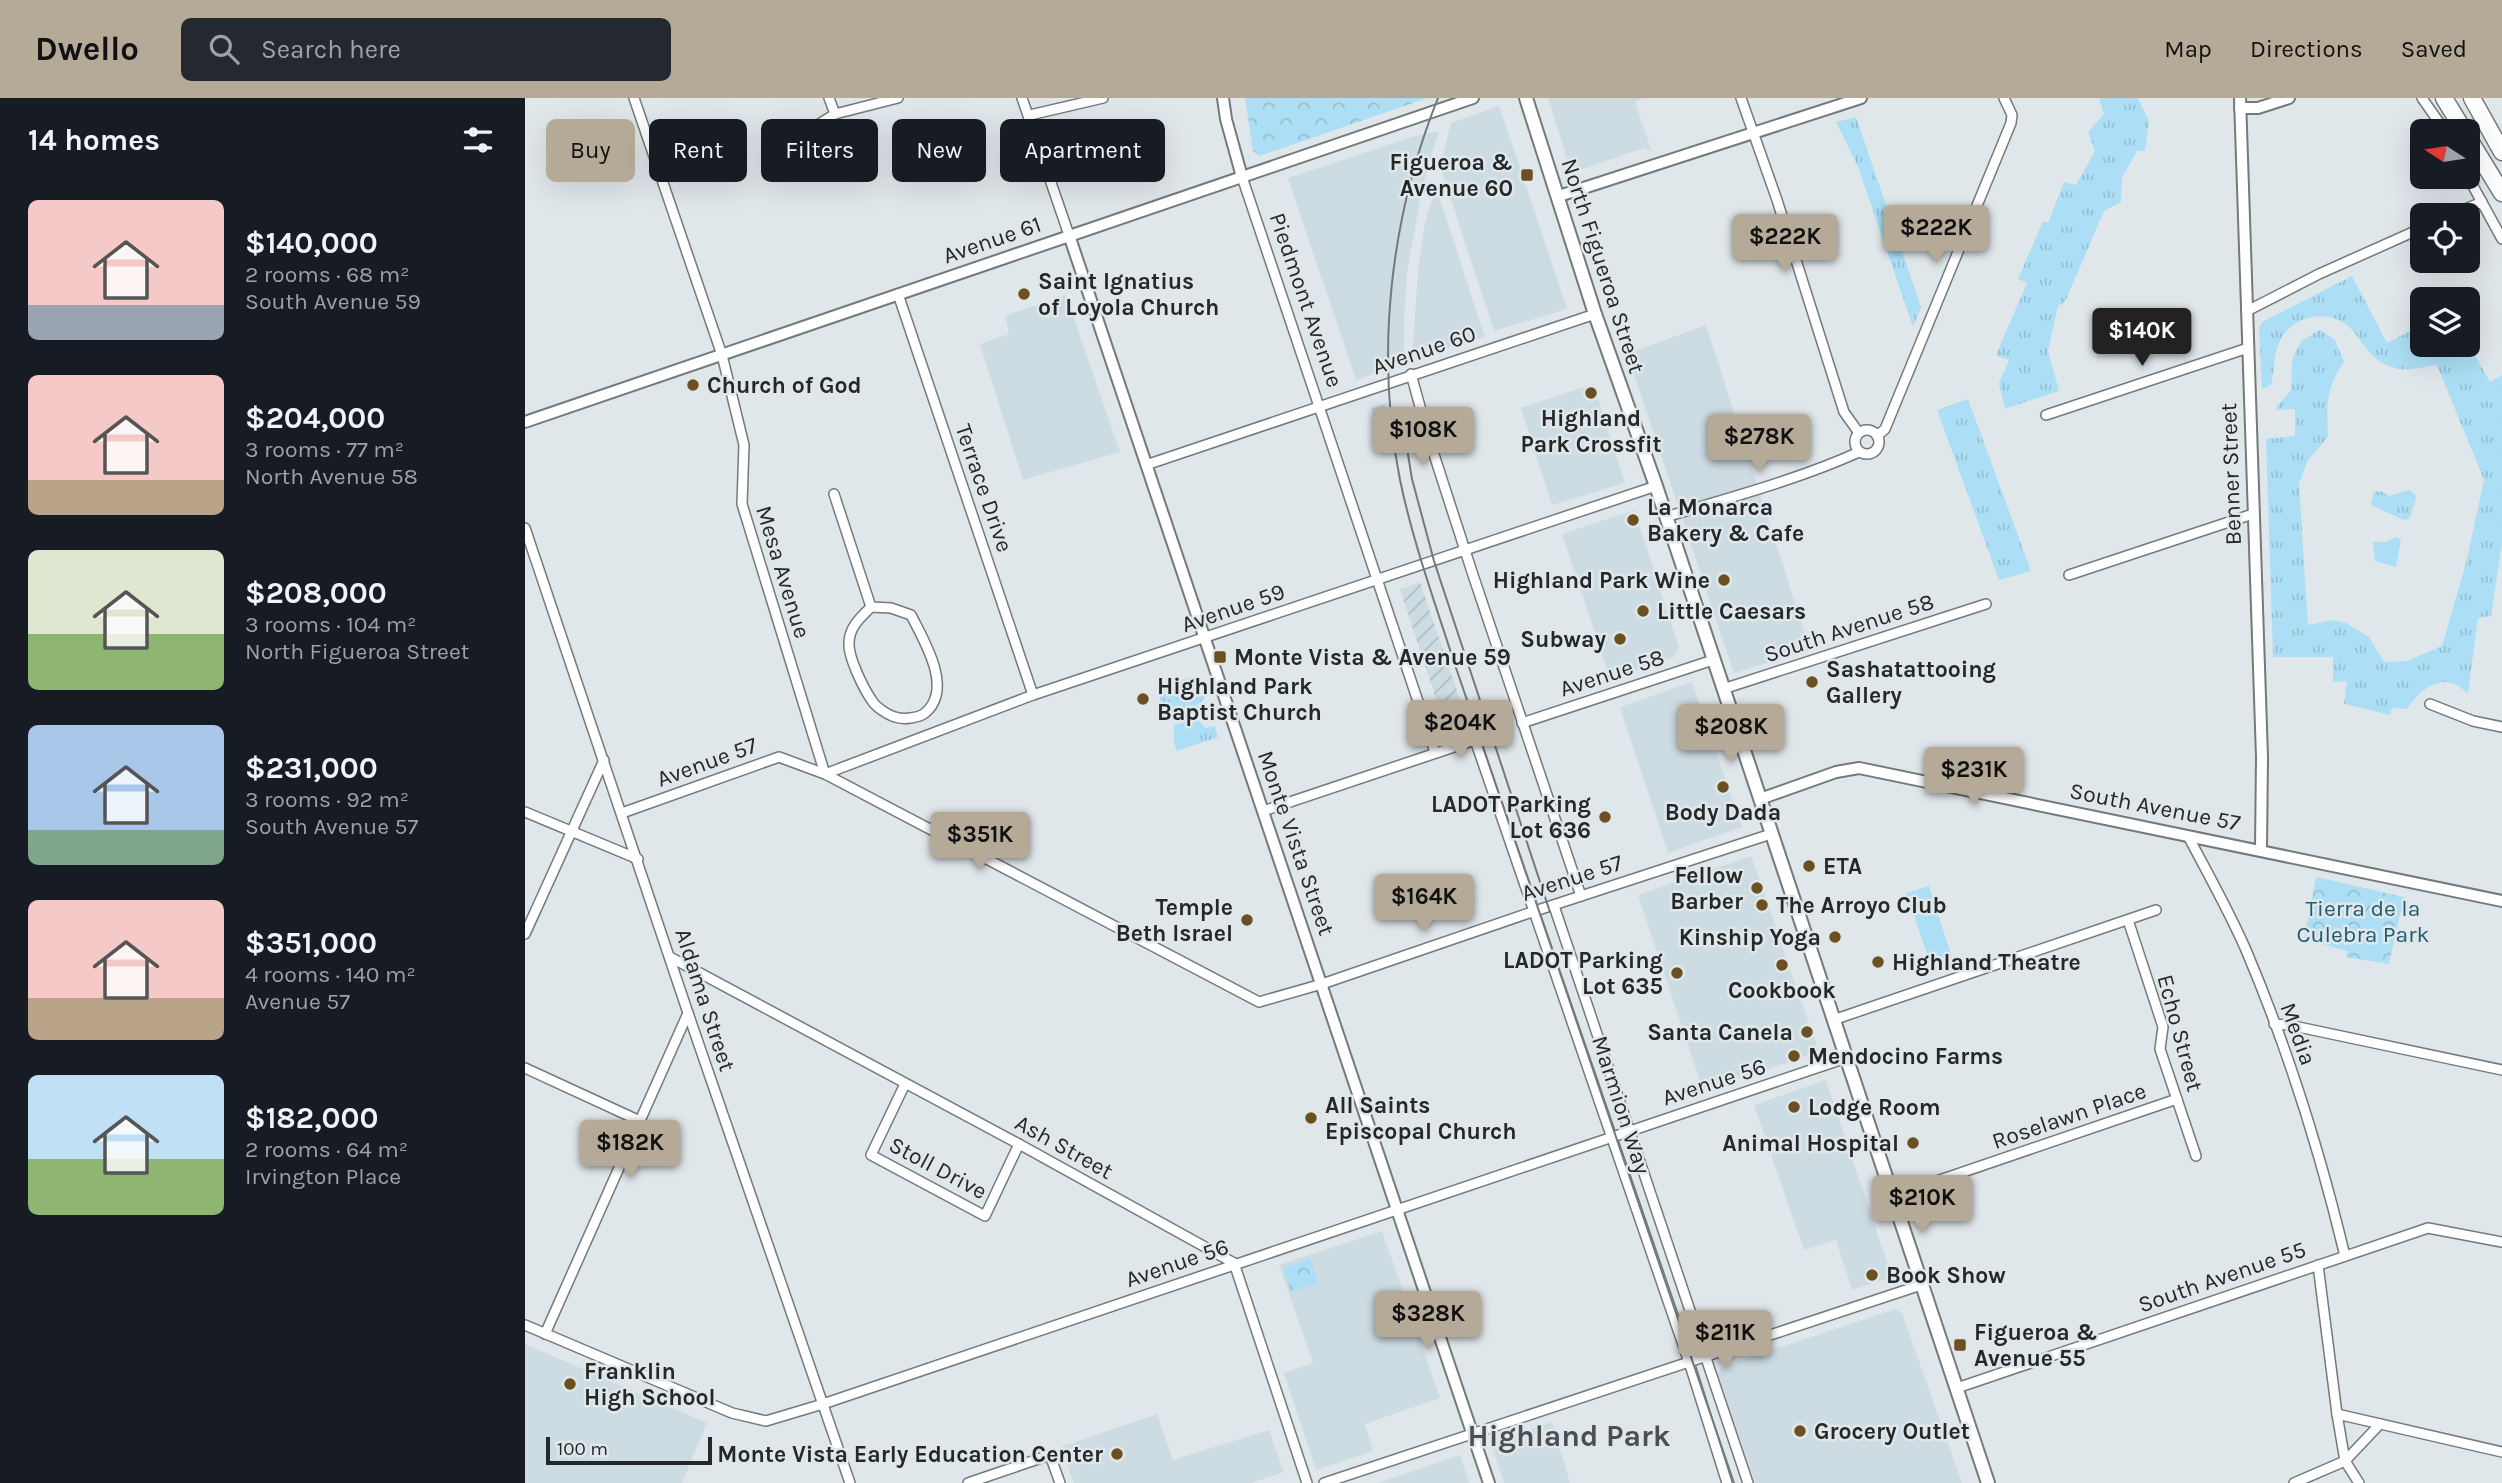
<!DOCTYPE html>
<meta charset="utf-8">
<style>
:root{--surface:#171b24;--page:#242831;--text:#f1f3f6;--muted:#9ea1a6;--accent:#b5aa97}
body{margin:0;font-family:Karla,sans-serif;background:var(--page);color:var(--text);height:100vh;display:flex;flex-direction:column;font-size:26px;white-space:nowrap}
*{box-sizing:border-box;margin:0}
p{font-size:23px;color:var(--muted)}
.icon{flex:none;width:38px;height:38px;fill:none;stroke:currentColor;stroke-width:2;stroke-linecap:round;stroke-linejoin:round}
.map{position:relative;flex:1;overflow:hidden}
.side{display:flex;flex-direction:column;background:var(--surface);width:525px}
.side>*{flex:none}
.banner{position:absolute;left:21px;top:21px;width:665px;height:63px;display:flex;gap:14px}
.needle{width:46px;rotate:282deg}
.buttons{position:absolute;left:1885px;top:21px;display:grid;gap:14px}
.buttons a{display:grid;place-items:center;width:70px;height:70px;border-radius:10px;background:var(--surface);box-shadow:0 7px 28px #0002;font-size:35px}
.scale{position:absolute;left:21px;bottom:18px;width:166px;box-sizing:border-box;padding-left:7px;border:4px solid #252829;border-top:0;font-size:19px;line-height:24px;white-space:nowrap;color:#252829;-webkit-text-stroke:5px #e0e7ea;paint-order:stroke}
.price{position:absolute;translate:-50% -60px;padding:0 16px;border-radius:7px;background:var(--accent);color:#111;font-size:23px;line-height:46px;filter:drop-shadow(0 2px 4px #0008)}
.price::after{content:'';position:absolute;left:50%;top:42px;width:21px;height:16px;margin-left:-10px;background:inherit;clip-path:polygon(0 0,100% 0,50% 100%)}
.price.current{background:#222;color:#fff}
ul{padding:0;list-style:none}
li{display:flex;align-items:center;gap:21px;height:175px;padding:0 28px}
li span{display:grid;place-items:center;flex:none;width:196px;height:140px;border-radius:10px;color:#555}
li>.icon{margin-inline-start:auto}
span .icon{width:84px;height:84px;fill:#fffc;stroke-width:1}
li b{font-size:30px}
h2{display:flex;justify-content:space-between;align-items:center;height:84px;padding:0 28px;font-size:30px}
.pill{padding:0 24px;border-radius:10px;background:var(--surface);box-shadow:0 7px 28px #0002;font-size:24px;line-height:63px}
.pill.current{background:var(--accent);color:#111}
header{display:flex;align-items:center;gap:42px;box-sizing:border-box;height:98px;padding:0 35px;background:var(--accent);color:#111}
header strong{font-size:33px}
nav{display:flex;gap:38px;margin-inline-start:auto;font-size:24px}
.search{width:490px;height:63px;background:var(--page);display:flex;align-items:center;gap:18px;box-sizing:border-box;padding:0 24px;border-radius:10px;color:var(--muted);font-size:26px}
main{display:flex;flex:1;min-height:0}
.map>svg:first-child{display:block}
.built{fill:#cddbe2}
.industrial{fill:url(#industrial-furrows)}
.grass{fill:url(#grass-tufts)}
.forest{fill:url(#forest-crowns)}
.garden{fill:#acdff5}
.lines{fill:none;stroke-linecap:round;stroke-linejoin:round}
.minor-casing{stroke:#73797c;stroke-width:12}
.tertiary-casing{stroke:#73797c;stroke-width:14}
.secondary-casing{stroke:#73797c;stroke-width:16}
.motorway-casing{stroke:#73797c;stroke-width:19}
.minor{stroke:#fff;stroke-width:9}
.tertiary{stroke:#fff;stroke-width:10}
.secondary{stroke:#fff;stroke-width:12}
.motorway{stroke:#fff;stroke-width:16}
.tram{stroke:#74797a;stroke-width:2}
.poi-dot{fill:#6b5022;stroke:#e0e7ea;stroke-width:2.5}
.labels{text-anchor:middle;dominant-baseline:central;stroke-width:5;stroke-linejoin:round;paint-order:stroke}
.poi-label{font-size:23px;font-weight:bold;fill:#252829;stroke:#e0e7ea;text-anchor:start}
.street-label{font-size:23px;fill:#252829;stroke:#e0e7ea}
.park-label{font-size:23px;fill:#1e5c72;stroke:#e0e7ea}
.district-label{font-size:30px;font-weight:bold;fill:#4a5052;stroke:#e0e7ea}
</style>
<header>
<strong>Dwello</strong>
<div class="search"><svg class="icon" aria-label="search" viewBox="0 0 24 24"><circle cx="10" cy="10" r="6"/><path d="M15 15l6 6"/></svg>Search here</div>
<nav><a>Map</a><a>Directions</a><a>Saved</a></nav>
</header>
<main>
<section class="side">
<h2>14 homes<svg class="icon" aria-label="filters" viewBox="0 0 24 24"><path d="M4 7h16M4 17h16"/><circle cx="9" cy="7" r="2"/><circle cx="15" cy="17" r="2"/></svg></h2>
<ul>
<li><span style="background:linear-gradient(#f6c9c9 75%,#9aa5b1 0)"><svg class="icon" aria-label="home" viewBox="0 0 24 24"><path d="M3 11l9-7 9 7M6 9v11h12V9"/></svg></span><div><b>$140,000</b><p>2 rooms · 68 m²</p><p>South Avenue 59</p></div></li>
<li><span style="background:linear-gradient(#f6c9c9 75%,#b9a48a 0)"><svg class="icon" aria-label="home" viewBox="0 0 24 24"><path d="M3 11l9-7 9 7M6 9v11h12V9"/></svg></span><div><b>$204,000</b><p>3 rooms · 77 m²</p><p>North Avenue 58</p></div></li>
<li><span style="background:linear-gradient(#dfe7d0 60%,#8fb573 0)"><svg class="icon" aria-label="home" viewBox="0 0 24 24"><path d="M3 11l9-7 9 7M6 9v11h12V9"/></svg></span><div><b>$208,000</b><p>3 rooms · 104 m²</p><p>North Figueroa Street</p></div></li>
<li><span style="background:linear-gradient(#a9c7e8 75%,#7fa58c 0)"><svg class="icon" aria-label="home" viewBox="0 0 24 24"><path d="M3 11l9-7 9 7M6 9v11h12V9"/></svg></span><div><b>$231,000</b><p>3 rooms · 92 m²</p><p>South Avenue 57</p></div></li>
<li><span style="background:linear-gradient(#f6c9c9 70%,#b9a48a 0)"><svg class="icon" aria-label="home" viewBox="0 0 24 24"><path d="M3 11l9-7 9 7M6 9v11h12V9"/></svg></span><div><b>$351,000</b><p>4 rooms · 140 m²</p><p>Avenue 57</p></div></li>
<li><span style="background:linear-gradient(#bfe0f5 60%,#8fb573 0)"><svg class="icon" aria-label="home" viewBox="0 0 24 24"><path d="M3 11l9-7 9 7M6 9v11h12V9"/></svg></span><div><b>$182,000</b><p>2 rooms · 64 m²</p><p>Irvington Place</p></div></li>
</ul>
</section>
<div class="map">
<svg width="1977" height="1385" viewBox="0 0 1977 1385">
<defs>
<pattern id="industrial-furrows" width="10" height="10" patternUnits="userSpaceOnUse" patternTransform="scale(1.75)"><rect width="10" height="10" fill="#cddbe2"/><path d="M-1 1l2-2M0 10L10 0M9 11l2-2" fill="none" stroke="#b0bcc2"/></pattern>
<pattern id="grass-tufts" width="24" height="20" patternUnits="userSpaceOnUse" patternTransform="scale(1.75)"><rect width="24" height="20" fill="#acdff5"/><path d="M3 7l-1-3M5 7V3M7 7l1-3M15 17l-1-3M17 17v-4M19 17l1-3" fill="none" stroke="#94bfd2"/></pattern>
<pattern id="forest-crowns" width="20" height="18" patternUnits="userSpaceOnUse" patternTransform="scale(1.75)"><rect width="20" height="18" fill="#acdff5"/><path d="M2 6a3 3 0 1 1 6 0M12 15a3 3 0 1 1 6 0" fill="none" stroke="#94bfd2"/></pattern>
</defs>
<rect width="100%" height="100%" fill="#e0e7ea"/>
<g class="built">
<polygon points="1023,0 1119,0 1110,4 1127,54 1119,50 1055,72 1044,67"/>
<polygon points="974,8 1042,211 969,233 915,68 926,25"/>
<polygon points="914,33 898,86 882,174 879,221 879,261 859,268 859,272 831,282 763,80 890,38"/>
<polygon points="911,90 960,239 887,260 893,173 900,124"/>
<polygon points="541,197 595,354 498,382 455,246 484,236 480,218"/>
<polygon points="1181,227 1285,552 1209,575 1102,256"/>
<polygon points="1068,286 1100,385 1027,407 996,310"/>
<polygon points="1109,412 1154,549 1149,559 1085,581 1037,436"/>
<polygon points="1167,584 1217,729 1143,755 1095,609"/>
<polygon points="1226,758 1294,954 1178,992 1113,797"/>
<polygon points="1301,982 1367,1179 1327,1192 1311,1142 1279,1152 1229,1007"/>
<polygon points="857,1133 915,1300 840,1326 848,1353 791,1372 759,1275 788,1265 754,1167"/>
<polygon points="1370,1211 1377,1215 1437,1385 1230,1385 1193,1276 1196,1269"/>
<polygon points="0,1246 182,1325 157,1385 0,1385"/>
<polygon points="632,1316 648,1362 744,1332 759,1374 726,1385 549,1385 536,1349"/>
<polygon points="1027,1324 1045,1385 979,1385 966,1346"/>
<polygon points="935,1357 944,1385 853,1385"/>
</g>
<polygon class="industrial" points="895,484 944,628 922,635 875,491"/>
<g class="grass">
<polygon points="1574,0 1613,0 1624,23 1620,53 1612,53 1597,80 1596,104 1579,113 1540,204 1533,208 1523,253 1534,293 1480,311 1474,285 1484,262 1471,257 1502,185 1493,181 1518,123 1523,125 1539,84 1551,87 1570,53 1563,34 1579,16"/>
<polygon points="1331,19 1396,209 1388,229 1333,69 1311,24"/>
<path d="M1827,178l35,67 35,-18v20h45l1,-2 22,39 12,-7v169l-11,72 -13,2 -10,75c-4,-3 -9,-7 -14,-9 -19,-8 -38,11 -47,25l-15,-1 -2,7 -46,-11 3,-23 -14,1v-25h-60l-7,-218 29,-3v-27l-18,1v-4l14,-16 1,-30 9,-19 19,-11 15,10 9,22c-19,26 -17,45 -16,75l-20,23 -9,24 9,141 24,-5 14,3 23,14 15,25 23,-1 35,-15 24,-83 18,-83 -47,-115c-16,2 -32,8 -48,1 -19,-7 -25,-23 -38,-37 -21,-22 -61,-14 -72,14 -6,14 -4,28 -8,42l-9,4 -3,-62 3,-5z"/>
<polygon points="1443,301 1506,473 1474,482 1412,312"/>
<polygon points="1884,392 1890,396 1891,401 1884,421 1879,422 1846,407 1849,394 1856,393 1864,398"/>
<polygon points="673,578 680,600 672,607 665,618 649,624 639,615 634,598 651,592 658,581"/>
<polygon points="672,620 680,630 690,628 693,639 652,653 649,644 649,627"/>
</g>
<g class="forest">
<polygon points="720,0 902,0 735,58 728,53"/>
<polygon points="860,306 865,350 857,352 846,310"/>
<polygon points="1791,779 1879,799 1864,866 1821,859 1822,853 1779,841"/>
<polygon points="785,1161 793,1185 766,1194 758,1170"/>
</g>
<g class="garden">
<polygon points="1871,439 1876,441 1871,469 1850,463 1848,444 1861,444"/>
<polygon points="1404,788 1429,866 1408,873 1381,795"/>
</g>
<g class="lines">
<defs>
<g id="minor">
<polyline points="109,0 197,257 219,347 217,406 300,676 508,597 1131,388"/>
<polyline points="304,0 310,16"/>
<polyline points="497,0 544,137"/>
<polyline points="1216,0 1252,102 1319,314 1334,335"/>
<polyline points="1897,0 1920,33"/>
<polyline points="505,17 578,0"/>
<polyline points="262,46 310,16 373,0"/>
<polyline points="1942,77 1977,141"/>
<polyline points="717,79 910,654"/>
<polyline points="1926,117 1957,104"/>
<polyline points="373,196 508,597"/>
<polyline points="1722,213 1794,176 1897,130"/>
<polyline points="886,276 904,341 948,477 1056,798"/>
<polyline points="1521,317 1723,250"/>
<circle cx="1342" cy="344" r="12"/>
<polyline points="1352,338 1360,331 1486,25 1487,17 1479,0"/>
<polyline points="621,367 1070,216"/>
<polyline points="309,396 346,509"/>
<path d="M1141,419c65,-20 131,-37 193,-65"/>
<polyline points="0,430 163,915 325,1385"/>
<polyline points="1544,477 1728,416"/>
<path d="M346,509l20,1 20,7c13,26 43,74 14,98 -6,5 -22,7 -30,4 -7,-2 -19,-10 -22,-15 -9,-12 -25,-45 -24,-59 0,-16 12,-26 22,-36z"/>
<polyline points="1198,591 1461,506"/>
<polyline points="1905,606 1948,623 1977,629"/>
<polyline points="997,625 1188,562"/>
<polyline points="738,713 950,642 1164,1264 1202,1385"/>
<polyline points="0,714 113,761"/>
<polyline points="97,715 254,659 300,676 734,904 797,886 1010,813 1246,736"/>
<path d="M1663,738c20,38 41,75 58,114 42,99 74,202 99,306"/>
<polyline points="1029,808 1223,1385"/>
<polyline points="1603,822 1638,929 1635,951 1671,1058"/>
<polyline points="0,836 79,662"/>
<polyline points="145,859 492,1045 709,1165 782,1385"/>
<polyline points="1308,922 1631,812"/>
<polyline points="1749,926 1764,927 1977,972"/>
<polyline points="0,970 115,1023"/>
<polyline points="380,986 346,1057 460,1118 494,1046"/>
<polyline points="1368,1098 1652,1001"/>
<polyline points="1793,1167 1812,1316 1820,1363 1834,1385"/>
<polyline points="0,1227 207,1315 241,1323 298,1306 1321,960"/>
<polyline points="20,1236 163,915"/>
<polyline points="1432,1290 1903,1130 1977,1144"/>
<polyline points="1812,1316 1977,1354"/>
<polyline points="443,1385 525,1357 535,1385"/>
<polyline points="799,1385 1396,1187"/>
<polyline points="1769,1385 1820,1363 1855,1326"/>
</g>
<g id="tertiary">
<polyline points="698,0 701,21 717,79"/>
<polyline points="1715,0 1737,659 1736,751"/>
<polyline points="1715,10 1733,10 1764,0"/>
<polyline points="1034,98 1336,0"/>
<polyline points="544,137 964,1385"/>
<polyline points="0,324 948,0"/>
<polyline points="1235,701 1311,674 1334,670 1977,803"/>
</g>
<polyline id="secondary" points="1001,0 1070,216 1131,388 1463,1385"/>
<g id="motorway">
<polyline points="1919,0 1939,33"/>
<polyline points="1947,0 1977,54"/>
<polyline points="1942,38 1977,95"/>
</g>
</defs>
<use href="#minor" class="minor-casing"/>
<use href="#tertiary" class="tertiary-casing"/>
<use href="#secondary" class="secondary-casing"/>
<use href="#motorway" class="motorway-casing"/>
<use href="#minor" class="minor"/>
<use href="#tertiary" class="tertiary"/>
<use href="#secondary" class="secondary"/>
<use href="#motorway" class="motorway"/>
<g class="tram">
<path d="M913,0c-48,120 -63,256 -38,382 13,62 34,120 53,179l281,824"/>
<polyline points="878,326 887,381 909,463 1025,814"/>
</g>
</g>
<g class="poi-dot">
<rect x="995" y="70" width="14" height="14" rx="3.5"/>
<circle cx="499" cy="196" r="7"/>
<circle cx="168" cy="287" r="7"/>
<circle cx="1066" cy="295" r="7"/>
<circle cx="1108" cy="422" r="7"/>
<circle cx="1199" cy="482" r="7"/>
<circle cx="1118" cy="513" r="7"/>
<circle cx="1095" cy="541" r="7"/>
<rect x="688" y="552" width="14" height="14" rx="3.5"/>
<circle cx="1287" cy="584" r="7"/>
<circle cx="618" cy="601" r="7"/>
<circle cx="1198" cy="689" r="7"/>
<circle cx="1080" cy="719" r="7"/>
<circle cx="1284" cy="768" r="7"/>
<circle cx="1232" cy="790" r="7"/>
<circle cx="1237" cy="807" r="7"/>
<circle cx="722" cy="822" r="7"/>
<circle cx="1310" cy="839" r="7"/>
<circle cx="1353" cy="864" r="7"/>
<circle cx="1257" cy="867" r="7"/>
<circle cx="1152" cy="875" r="7"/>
<circle cx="1282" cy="934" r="7"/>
<circle cx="1269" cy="958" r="7"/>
<circle cx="1269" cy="1009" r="7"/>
<circle cx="786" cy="1020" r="7"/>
<circle cx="1388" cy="1045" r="7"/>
<circle cx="1347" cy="1177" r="7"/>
<rect x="1428" y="1240" width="14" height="14" rx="3.5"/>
<circle cx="45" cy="1286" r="7"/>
<circle cx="1275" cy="1333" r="7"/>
<circle cx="592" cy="1356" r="7"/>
</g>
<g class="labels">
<g class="poi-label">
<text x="988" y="64" text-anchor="end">Figueroa &amp;<tspan x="988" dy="26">Avenue 60</tspan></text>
<text x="513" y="183">Saint Ignatius<tspan x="513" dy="26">of Loyola Church</tspan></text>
<text x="182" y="287">Church of God</text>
<text x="1066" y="320" text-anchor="middle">Highland<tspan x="1066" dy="26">Park Crossfit</tspan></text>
<text x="1122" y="409">La Monarca<tspan x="1122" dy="26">Bakery &amp; Cafe</tspan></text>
<text x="1185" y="482" text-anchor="end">Highland Park Wine</text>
<text x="1132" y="513">Little Caesars</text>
<text x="1081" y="541" text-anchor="end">Subway</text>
<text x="709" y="559">Monte Vista &amp; Avenue 59</text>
<text x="1301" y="571">Sashatattooing<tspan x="1301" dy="26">Gallery</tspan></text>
<text x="632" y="588">Highland Park<tspan x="632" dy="26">Baptist Church</tspan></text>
<text x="1066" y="706" text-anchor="end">LADOT Parking<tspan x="1066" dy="26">Lot 636</tspan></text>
<text x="1198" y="714" text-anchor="middle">Body Dada</text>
<text x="1298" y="768">ETA</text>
<text x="1218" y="777" text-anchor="end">Fellow<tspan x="1218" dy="26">Barber</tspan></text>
<text x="1251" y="807">The Arroyo Club</text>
<text x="708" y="809" text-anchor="end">Temple<tspan x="708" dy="26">Beth Israel</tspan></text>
<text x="1296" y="839" text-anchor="end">Kinship Yoga</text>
<text x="1138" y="862" text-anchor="end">LADOT Parking<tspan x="1138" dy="26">Lot 635</tspan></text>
<text x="1367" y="864">Highland Theatre</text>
<text x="1257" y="892" text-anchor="middle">Cookbook</text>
<text x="1268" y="934" text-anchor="end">Santa Canela</text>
<text x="1283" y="958">Mendocino Farms</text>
<text x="800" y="1007">All Saints<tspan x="800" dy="26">Episcopal Church</tspan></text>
<text x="1283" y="1009">Lodge Room</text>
<text x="1374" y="1045" text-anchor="end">Animal Hospital</text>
<text x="1361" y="1177">Book Show</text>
<text x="1449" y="1234">Figueroa &amp;<tspan x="1449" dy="26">Avenue 55</tspan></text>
<text x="59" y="1273">Franklin<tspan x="59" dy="26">High School</tspan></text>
<text x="1289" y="1333">Grocery Outlet</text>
<text x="578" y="1356" text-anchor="end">Monte Vista Early Education Center</text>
</g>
<g class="street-label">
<text transform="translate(467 142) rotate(-19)">Avenue 61</text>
<text transform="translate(1078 168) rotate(72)">North Figueroa Street</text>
<text transform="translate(781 202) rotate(71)">Piedmont Avenue</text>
<text transform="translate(899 252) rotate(-19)">Avenue 60</text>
<text transform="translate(1706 376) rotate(-92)">Benner Street</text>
<text transform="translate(459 390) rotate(71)">Terrace Drive</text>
<text transform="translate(258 474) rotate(73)">Mesa Avenue</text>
<text transform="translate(708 510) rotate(-19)">Avenue 59</text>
<text transform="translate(1324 530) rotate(-18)">South Avenue 58</text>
<text transform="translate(1087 575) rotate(-18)">Avenue 58</text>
<text transform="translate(182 664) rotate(-20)">Avenue 57</text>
<text transform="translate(1630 709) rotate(11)">South Avenue 57</text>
<text transform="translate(771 745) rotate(71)">Monte Vista Street</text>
<text transform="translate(1047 780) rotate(-18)">Avenue 57</text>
<text transform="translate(180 902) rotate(72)">Aldama Street</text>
<text transform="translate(1655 935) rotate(75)">Echo Street</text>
<text transform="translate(1773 936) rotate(70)">Media</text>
<text transform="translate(1189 984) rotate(-18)">Avenue 56</text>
<text transform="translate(1096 1007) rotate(72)">Marmion Way</text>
<text transform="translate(1544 1018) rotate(-19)">Roselawn Place</text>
<text transform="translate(539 1049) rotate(29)">Ash Street</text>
<text transform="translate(413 1070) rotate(28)">Stoll Drive</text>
<text transform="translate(652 1165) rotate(-19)">Avenue 56</text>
<text transform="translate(1697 1179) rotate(-19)">South Avenue 55</text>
</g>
<g class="park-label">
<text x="1838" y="810">Tierra de la<tspan x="1838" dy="26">Culebra Park</tspan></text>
</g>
<g class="district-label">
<text x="1044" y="1338">Highland Park</text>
</g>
</g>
</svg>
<div class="buttons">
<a><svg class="needle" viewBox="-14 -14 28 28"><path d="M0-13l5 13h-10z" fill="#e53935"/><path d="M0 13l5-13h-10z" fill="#9ea1a6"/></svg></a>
<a><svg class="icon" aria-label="locate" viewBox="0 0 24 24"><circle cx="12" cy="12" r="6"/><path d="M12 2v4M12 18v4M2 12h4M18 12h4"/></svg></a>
<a><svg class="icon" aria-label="layers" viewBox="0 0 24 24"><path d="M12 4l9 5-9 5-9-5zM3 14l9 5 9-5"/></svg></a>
</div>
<div class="scale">100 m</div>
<b class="price" style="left:1411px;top:167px">$222K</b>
<b class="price" style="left:1260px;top:176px">$222K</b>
<b class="price current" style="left:1617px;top:270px">$140K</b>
<b class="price" style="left:898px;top:369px">$108K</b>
<b class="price" style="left:1234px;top:376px">$278K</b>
<b class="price" style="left:935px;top:662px">$204K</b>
<b class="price" style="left:1206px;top:666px">$208K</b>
<b class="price" style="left:1449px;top:709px">$231K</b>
<b class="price" style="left:455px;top:774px">$351K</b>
<b class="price" style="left:899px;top:836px">$164K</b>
<b class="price" style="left:105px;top:1082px">$182K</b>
<b class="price" style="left:1397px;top:1137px">$210K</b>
<b class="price" style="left:903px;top:1253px">$328K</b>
<b class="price" style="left:1200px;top:1272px">$211K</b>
<div class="banner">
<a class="pill current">Buy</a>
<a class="pill">Rent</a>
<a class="pill">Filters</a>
<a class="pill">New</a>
<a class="pill">Apartment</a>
</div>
</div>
</main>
